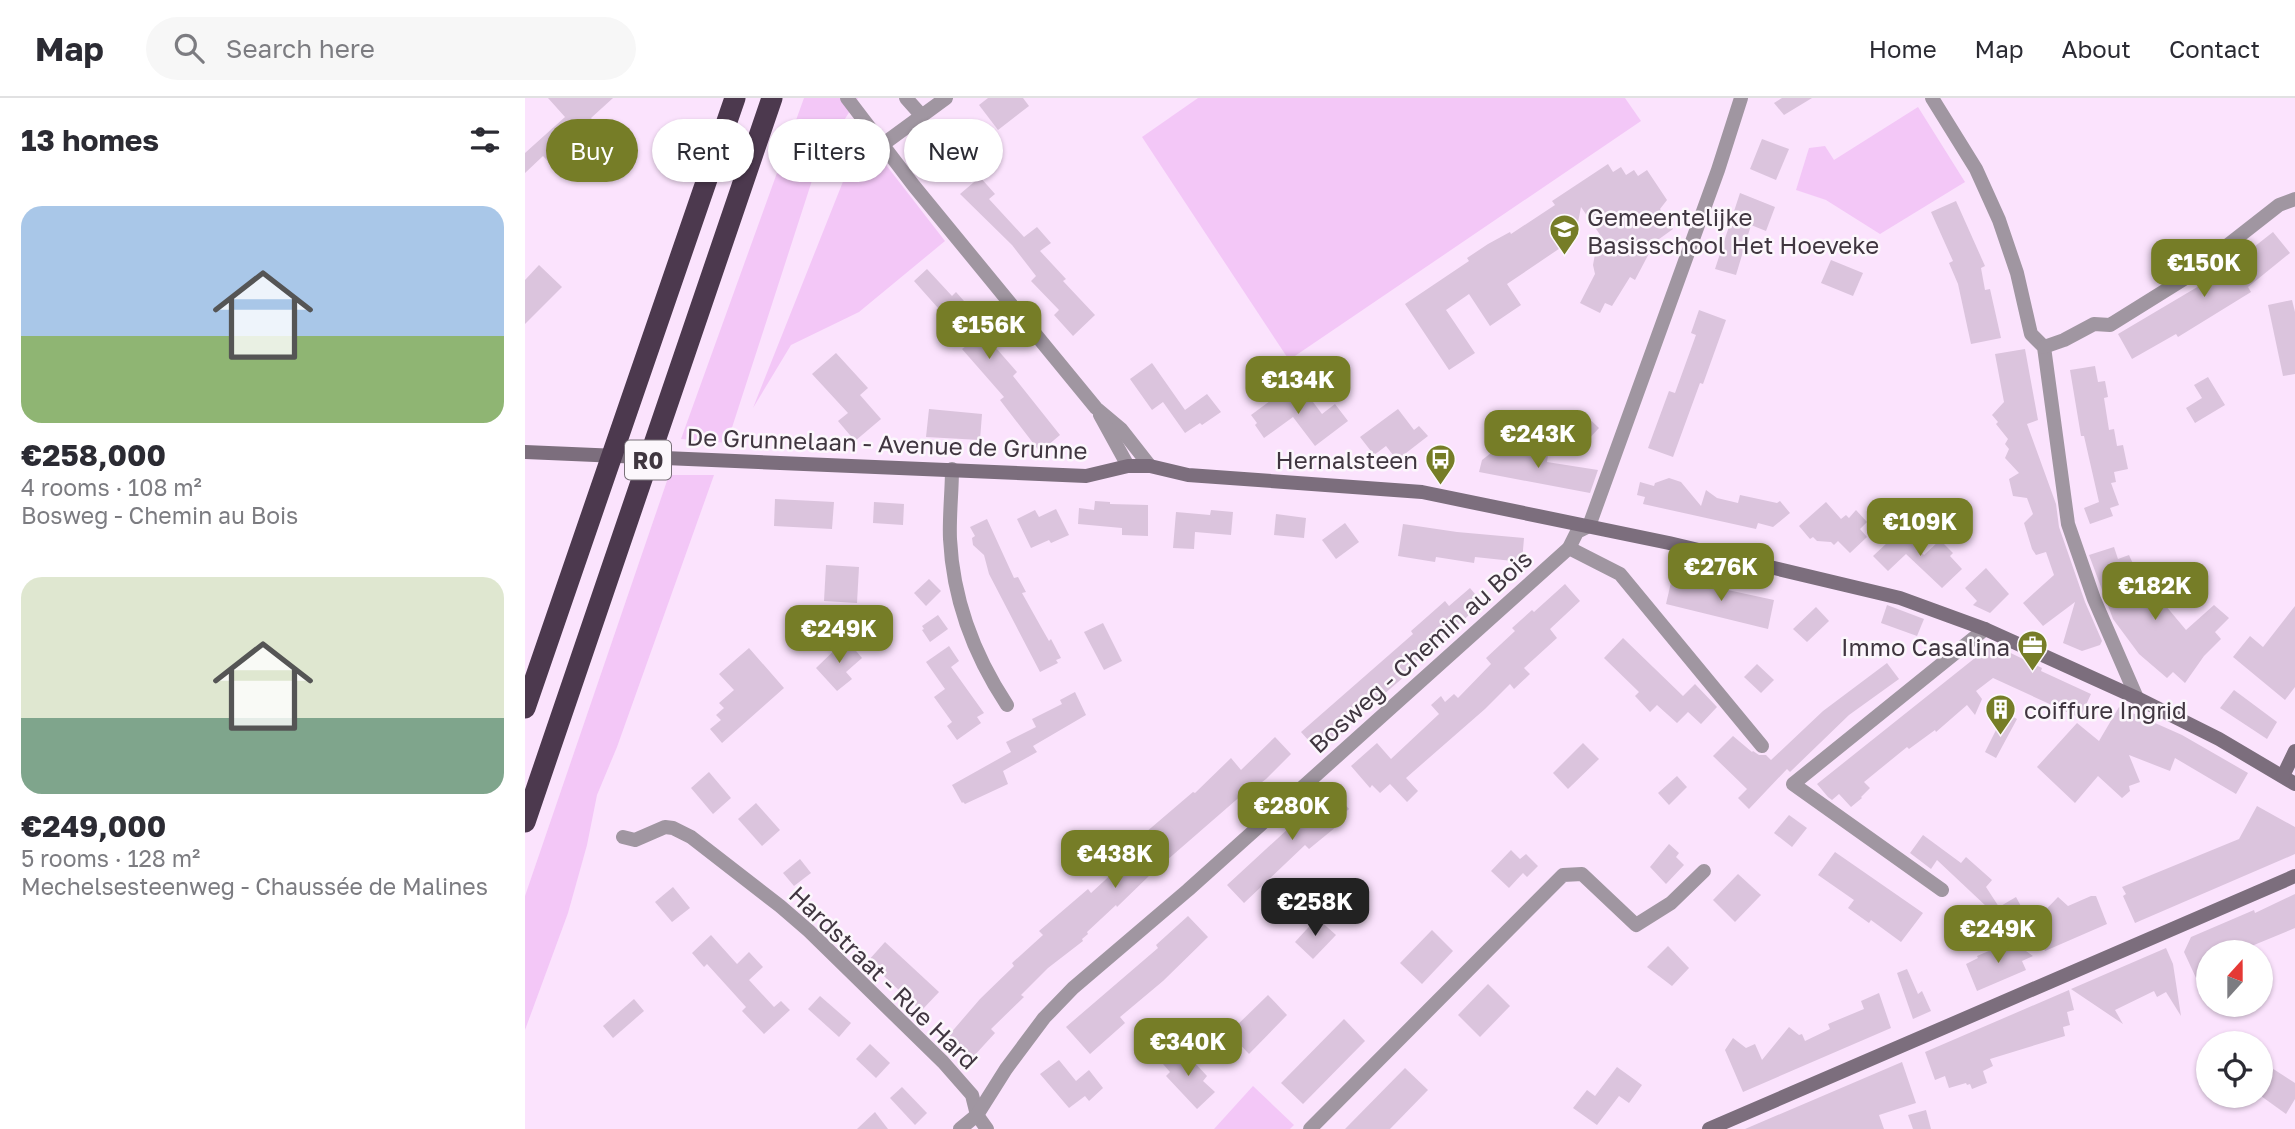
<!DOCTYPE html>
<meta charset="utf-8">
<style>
:root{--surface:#fff;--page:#f7f7f7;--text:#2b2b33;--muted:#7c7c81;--line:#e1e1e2;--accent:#767d27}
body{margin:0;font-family:"Golos Text",sans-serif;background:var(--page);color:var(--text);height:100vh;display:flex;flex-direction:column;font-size:26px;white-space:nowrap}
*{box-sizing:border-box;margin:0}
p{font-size:23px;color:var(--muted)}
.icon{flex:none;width:38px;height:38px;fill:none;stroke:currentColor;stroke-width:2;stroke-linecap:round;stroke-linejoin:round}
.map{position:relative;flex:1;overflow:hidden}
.details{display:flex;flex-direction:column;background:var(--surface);width:525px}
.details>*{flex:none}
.banner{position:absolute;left:21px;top:21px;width:665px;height:63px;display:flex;gap:14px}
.needle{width:46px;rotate:21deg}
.fabs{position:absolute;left:1671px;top:842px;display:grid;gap:14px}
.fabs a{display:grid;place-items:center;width:77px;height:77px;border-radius:50%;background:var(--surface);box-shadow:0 2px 5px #0004;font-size:35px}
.price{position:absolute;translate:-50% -60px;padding:0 16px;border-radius:14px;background:var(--accent);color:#fff;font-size:23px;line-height:46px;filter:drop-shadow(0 2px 4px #0008)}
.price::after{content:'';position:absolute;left:50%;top:42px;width:21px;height:16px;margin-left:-10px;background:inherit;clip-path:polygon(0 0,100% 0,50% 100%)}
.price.current{background:#222;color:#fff}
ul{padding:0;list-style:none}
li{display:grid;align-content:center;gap:14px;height:371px;padding:0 21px}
li span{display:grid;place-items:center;height:217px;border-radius:21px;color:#555}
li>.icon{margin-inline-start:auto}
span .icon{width:126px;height:126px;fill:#fffc;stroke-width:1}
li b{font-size:30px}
h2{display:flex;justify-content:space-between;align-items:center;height:84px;padding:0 21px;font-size:30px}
.pill{padding:0 24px;border-radius:32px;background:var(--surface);box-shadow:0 2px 5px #0004;font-size:24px;line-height:63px}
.pill.current{background:var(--accent);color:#fff}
header{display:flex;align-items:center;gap:42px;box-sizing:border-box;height:98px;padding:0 35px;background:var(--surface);border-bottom:2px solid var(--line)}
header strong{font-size:33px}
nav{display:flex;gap:38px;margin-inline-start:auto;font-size:24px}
.search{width:490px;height:63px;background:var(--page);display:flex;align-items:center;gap:18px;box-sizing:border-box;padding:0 24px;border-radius:38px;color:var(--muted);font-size:26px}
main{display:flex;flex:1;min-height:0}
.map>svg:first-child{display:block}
.green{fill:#f3c7f7}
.building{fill:#dbc4dd}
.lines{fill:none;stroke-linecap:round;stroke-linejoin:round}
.street{stroke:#a096a1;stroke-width:14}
.secondary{stroke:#7c6e7d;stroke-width:14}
.highway{stroke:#4c394e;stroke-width:21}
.labels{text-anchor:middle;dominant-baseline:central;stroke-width:5;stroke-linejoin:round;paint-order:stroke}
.shield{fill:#fcf7fc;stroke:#787078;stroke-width:2}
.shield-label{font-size:23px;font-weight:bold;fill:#403640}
.poi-label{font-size:24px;fill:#403640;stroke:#fcf7fc;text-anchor:start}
.street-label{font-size:24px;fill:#403640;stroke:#fcf7fc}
</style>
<header>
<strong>Map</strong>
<div class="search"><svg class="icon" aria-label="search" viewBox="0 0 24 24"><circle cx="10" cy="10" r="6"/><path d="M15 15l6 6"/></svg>Search here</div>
<nav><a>Home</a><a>Map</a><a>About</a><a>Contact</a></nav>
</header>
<main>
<section class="details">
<h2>13 homes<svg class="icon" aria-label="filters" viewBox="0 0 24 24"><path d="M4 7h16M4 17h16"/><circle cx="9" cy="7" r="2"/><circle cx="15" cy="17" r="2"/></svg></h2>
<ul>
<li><span style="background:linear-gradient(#a9c7e8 60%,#8fb573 0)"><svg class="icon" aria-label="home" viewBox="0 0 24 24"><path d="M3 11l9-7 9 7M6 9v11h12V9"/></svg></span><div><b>€258,000</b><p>4 rooms · 108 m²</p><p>Bosweg - Chemin au Bois</p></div></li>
<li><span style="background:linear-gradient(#dfe7d0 65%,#7fa58c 0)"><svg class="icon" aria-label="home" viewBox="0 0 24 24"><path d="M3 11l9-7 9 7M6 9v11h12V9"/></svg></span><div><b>€249,000</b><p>5 rooms · 128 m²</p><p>Mechelsesteenweg - Chaussée de Malines</p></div></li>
</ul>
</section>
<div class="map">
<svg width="1770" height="1031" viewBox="0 0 1770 1031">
<rect width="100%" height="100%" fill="#fbe3fd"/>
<g class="green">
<polygon points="279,0 333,0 293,64 202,345 156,341"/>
<polygon points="673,0 1100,0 1116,23 764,262 617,39"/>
<polygon points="1393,9 1440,84 1355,136 1301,102 1271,92 1284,50 1300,48 1309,62"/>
<polygon points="351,54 420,143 334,214 266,247 228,310 321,76"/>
<polygon points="144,377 189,377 92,649 72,697 62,747 43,815 0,932 0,798"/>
<polygon points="728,988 769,1027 765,1031 689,1031"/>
</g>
<g class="building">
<polygon points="23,0 88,0 66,20 73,29 44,55 47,58 31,72 18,58 0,75 0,55 40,19"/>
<polygon points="463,0 498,0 504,8 473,32 454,7"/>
<polygon points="1257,0 1287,0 1259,17 1249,5"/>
<polygon points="432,23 450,45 421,68 403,46"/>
<polygon points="1237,41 1264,51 1251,82 1225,71"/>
<polygon points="1083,66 1088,74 1096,69 1101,77 1109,72 1113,78 1122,72 1142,102 1135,111 1148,131 1130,144 1110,182 1105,179 1087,208 1080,205 1075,215 1055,205 1070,176 1068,167 1070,156 1080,144 1056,109 1050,140 982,186 996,207 965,228 944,196 921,212 950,255 924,272 880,206 944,163 942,160 963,146 985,134 986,136 1030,107 1027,103"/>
<polygon points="455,79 470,96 464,101 499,139 512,129 526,145 515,153 541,181 538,183 570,217 548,238 529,217 534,212 506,183 511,178 487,147 435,96"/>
<polygon points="1215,95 1250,109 1241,133 1226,127 1211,177 1190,171"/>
<polygon points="1431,103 1460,168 1456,170 1460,192 1465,191 1476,240 1446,246 1433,186 1424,165 1428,163 1406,114"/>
<polygon points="1748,134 1765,155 1723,189 1726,194 1653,239 1651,236 1607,261 1593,236 1723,159 1720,156"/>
<polygon points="1306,162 1338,175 1328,198 1296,185"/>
<polygon points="14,167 37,189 0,226 0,182"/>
<polygon points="402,171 427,198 431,194 447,212 445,214 474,248 471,250 492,274 488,278 535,337 515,354 475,302 479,299 437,251 441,248 411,212 413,210 389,183"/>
<polygon points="1767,202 1770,214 1770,276 1758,278 1743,207"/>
<polygon points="1174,212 1201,222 1178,286 1175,285 1148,359 1123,350 1144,293 1150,295 1171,237 1166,235"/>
<polygon points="1500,251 1513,322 1502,326 1531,406 1534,429 1560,504 1577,543 1575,547 1557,553 1538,545 1550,504 1518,528 1498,505 1529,477 1521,454 1511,457 1507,451 1499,425 1508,416 1502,400 1488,398 1484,381 1494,375 1480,360 1484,351 1480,346 1483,341 1471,326 1473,324 1467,317 1479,304 1470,256"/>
<polygon points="311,255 343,290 335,297 356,321 330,343 313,323 323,315 287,276"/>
<polygon points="627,265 660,312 682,296 696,314 677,327 675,325 660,335 638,304 627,312 605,281"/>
<polygon points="1570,268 1573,284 1580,283 1583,299 1579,300 1584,332 1589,331 1592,348 1598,347 1603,371 1589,374 1591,384 1586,385 1594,407 1585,410 1588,418 1565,426 1559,410 1574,404 1559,338 1556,338 1545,272"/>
<polygon points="1683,279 1700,307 1670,325 1661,310 1677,300 1669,287"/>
<polygon points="768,286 778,299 782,296 797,316 810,306 823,323 790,348 768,319 739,340 730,327 732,325 726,317"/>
<polygon points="404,311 457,316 455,342 401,339"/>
<polygon points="873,311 889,332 894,328 903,338 872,362 861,348 849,357 835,339"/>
<polygon points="1057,314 1074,330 1060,345 1043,329"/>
<polygon points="985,349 1023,357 1022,364 1073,372 1065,395 954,374 957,362 966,355 983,358"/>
<polygon points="1144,380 1156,384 1176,408 1181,392 1192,400 1213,405 1215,397 1252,405 1255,403 1265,415 1248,429 1233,425 1231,431 1118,406 1120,399 1112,397 1115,384 1129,388 1130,385"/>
<polygon points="250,401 309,404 307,431 249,428"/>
<polygon points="570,403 585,404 585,406 623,407 623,438 597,437 597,430 553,426 554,410 569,412"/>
<polygon points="349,404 379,406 378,427 348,425"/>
<polygon points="1301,404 1316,421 1321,417 1324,420 1331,412 1342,424 1335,431 1342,439 1325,455 1313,443 1309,447 1306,444 1292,443 1288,439 1285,441 1274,428"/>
<polygon points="531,411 544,437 526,445 524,442 506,450 492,421 510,412 514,419"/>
<polygon points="686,412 708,414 706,437 670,434 669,451 648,450 651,414 685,417"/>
<polygon points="751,416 781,420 779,440 749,437"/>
<polygon points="462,421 489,480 493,479 501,494 497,495 516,529 524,543 526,541 536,560 531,562 533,565 515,574 464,476 459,457 448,447 447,440 450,438 445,429"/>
<polygon points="820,425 834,444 811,461 797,442"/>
<polygon points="878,426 932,434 999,440 997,464 950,459 949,465 911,459 910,464 873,458"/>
<polygon points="1376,432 1399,457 1415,442 1428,455 1425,458 1437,471 1417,490 1381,456 1363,473 1348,458"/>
<polygon points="1589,449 1593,461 1604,457 1610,470 1599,478 1610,505 1614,503 1618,509 1627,502 1628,505 1635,501 1661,532 1689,507 1704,520 1690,534 1696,541 1679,558 1660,585 1648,574 1642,580 1614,556 1588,521 1564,457"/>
<polygon points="301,467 334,469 332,505 299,503"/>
<polygon points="1461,470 1484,496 1465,515 1448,507 1452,503 1440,490"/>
<polygon points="1147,480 1249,502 1243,531 1141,506"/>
<polygon points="404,481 416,493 401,508 389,495"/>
<polygon points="1040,486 1055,503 1025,531 1032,540 999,570 1005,576 989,591 985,586 960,611 881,680 893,693 882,704 865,686 855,695 847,687 845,690 826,668 852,645 866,661 914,616 906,607 916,598 920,604 929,596 933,600 966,566 961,560 990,533 987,530 1007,512 1009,514"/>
<polygon points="945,490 960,508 946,520 944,517 885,569 887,572 793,653 776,634 888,536 886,533 920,503 924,508"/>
<polygon points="1362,507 1399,521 1392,538 1356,525"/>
<polygon points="1770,508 1770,589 1760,602 1708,559 1725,538 1738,549"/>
<polygon points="1291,509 1304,523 1282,544 1268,531"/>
<polygon points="413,517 423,531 405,544 397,532 399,531 397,528"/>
<polygon points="578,525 597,563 579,572 559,534"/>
<polygon points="1098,540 1158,598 1170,586 1192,609 1176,626 1163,614 1152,625 1132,607 1125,614 1110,598 1114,594 1079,560"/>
<polygon points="321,541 337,560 321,574 327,581 312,593 291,570"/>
<polygon points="1469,547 1517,570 1516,573 1566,596 1555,620 1468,580 1451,593 1457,601 1450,617 1442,607 1411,634 1410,632 1384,651 1382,649 1339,684 1345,690 1336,699 1337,700 1326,709 1314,696 1307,702 1303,699 1292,686 1465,548"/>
<polygon points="424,548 434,563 426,569 459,615 452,619 456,625 432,642 422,628 427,624 409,599 420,591 401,564"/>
<polygon points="224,550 259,590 197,645 185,631 196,622 191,617 199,610 194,605 209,592 194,576"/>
<polygon points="1362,565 1374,581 1324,617 1265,674 1262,671 1224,711 1213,700 1222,691 1188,658 1208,638 1227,654 1228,653 1234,657 1241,657 1246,662 1298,613"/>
<polygon points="1232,566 1249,582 1236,595 1219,579"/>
<polygon points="1709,592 1752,624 1742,641 1695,610"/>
<polygon points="550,594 561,617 508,648 512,654 478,673 483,686 440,706 438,704 437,705 427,687 486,654 481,644 511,629 507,621 537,606 535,602"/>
<polygon points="1594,609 1657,637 1723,675 1711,696 1650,660 1645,673 1604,657 1615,684 1604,688 1605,693 1597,700 1573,678 1550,705 1512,669 1552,625 1574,643"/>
<polygon points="1480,614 1492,621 1471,660 1460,654"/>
<polygon points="750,639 766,656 741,681 719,698 718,696 626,776 592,809 591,807 562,834 563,836 557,841 558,843 523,870 496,897 499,899 466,931 470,935 448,959 424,937 455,901 489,868 487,865 518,837 514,833 563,791 566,795 618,747 613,741 668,694 670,695 706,660 716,672"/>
<polygon points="1058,645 1074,661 1043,691 1028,675"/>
<polygon points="184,674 206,700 188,716 166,690"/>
<polygon points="1152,678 1162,689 1144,707 1133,695"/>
<polygon points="804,687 824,711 814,720 817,724 784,751 780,747 719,805 702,787 765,729 761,725"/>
<polygon points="231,705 255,732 237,748 213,721"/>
<polygon points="1732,708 1770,729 1770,756 1610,825 1598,798 1601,796 1597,789 1714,741"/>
<polygon points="1264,717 1282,730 1267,749 1249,735"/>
<polygon points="1398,737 1436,765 1441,759 1467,782 1461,789 1474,809 1491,799 1499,814 1473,828 1454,814 1462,809 1412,762 1406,771 1385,755"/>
<polygon points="1144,746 1154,755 1151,759 1159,767 1141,786 1125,769"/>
<polygon points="986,752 995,761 1001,756 1013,768 1002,779 998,775 984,790 966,773"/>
<polygon points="1310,754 1398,815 1376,844 1346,822 1344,825 1323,810 1329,802 1293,777"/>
<polygon points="275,761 286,775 269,788 258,775"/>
<polygon points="1213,776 1236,797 1210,824 1188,802"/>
<polygon points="148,789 165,810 147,824 130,804"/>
<polygon points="1770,796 1770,830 1712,854 1684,854 1684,908 1659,854 1666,839 1729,812 1730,815"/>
<polygon points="1566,798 1571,798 1582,826 1520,853 1508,825 1533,799 1543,808"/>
<polygon points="663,818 683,839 638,883 595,919 600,925 565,956 541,929 633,850 631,847"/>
<polygon points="792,820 811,837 788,861 770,844"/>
<polygon points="907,832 928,853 897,886 875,865"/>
<polygon points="186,837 212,866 224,854 238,869 224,882 249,909 256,903 265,912 239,936 217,913 221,909 182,866 179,869 167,855"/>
<polygon points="1487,843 1508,858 1497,863 1501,872 1452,893 1441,866 1453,860 1452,858"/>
<polygon points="360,844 414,894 396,913 343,863"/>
<polygon points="1143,848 1164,870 1147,888 1122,869"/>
<polygon points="1641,850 1648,866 1656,918 1641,894 1632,899 1629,893 1590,912 1598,926 1546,891"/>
<polygon points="1382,871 1393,896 1397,893 1406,913 1388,921 1372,875"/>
<polygon points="963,886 985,908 955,939 933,917"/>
<polygon points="1544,892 1549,912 1542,914 1545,927 1538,929 1540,938 1465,961 1468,968 1458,973 1462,985 1447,991 1445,986 1442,987 1441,985 1424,990 1420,978 1410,982 1400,954"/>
<polygon points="1354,895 1366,930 1218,994 1200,952 1208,940 1221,950 1230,946 1237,962 1264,929 1274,937 1277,936 1280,943 1305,931 1303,926 1339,911 1336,903"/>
<polygon points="743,897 762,917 724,956 704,935"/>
<polygon points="295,898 326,925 314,939 283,911"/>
<polygon points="109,901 119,913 88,940 78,928"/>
<polygon points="819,921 840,943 778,1006 756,985"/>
<polygon points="345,946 365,965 351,980 331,961"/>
<polygon points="655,949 682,978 678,983 690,994 672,1011 641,978 645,974 638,966"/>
<polygon points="534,962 551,983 564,972 578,990 564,1003 560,998 544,1010 515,976"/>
<polygon points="1736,963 1770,985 1770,1001 1761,1016 1736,998"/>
<polygon points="1377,964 1391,1005 1354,1017 1359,1031 1220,1031"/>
<polygon points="1092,969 1117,987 1104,1005 1094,998 1072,1027 1048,1010 1062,992 1070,998"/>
<polygon points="880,970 903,992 865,1031 820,1031"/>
<polygon points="377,989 402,1015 390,1027 365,1000"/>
<polygon points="1401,1012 1406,1031 1388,1031 1383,1017"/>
<polygon points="350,1014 363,1031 332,1031"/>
</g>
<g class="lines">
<g class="street">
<polyline points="322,0 389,88 571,310 596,331 625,368"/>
<polyline points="381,0 397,18"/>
<polyline points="1407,0 1451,71 1474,122 1492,175 1506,236 1519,249 1543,426 1569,501 1612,600"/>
<polyline points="357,47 421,0"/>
<polyline points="1519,249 1539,242 1569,226 1585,227 1662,179 1754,107 1770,101"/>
<polyline points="575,317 603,368"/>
<path d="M427,371c0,23 -3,47 -2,70 3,60 24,116 57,166"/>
<polyline points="1044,450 1095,476 1237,648"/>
<polyline points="98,739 110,742 140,729 148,730 166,739 255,808 284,833 418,964 447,997 452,1017 462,1031"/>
<polyline points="1417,792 1268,686 1460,531"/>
<polyline points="435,1031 452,1017 481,971 519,920 548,890 663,792 1044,450 1052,434 1064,428 1193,72 1216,0"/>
<polyline points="785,1031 1038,777 1057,776 1111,827 1146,805 1179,773"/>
</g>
<g class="secondary">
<polyline points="0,354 561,378 603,368 625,368 663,377 897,394 1144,445 1375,500 1460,531 1612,600 1694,641 1770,686"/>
<polyline points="1758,678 1770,653"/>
<polyline points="1184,1031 1770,778"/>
</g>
<g class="highway">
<polyline points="0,610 210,0"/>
<polyline points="0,724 247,0"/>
</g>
</g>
<defs>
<symbol id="school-pin" viewBox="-11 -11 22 30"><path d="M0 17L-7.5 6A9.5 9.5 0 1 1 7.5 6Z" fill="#767d27" stroke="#fcf7fc"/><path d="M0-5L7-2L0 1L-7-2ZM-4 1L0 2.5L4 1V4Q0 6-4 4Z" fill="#fff"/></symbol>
<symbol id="bus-pin" viewBox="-11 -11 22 30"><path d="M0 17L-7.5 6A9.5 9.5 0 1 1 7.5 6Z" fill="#767d27" stroke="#fcf7fc"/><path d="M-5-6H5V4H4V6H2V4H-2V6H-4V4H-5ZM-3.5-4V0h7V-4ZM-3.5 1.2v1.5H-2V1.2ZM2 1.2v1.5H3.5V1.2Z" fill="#fff"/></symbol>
<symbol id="office-pin" viewBox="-11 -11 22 30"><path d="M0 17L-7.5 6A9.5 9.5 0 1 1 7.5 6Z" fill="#767d27" stroke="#fcf7fc"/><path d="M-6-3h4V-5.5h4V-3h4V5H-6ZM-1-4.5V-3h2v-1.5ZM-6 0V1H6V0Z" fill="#fff"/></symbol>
<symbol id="building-pin" viewBox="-11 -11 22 30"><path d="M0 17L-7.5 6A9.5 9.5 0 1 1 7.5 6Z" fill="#767d27" stroke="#fcf7fc"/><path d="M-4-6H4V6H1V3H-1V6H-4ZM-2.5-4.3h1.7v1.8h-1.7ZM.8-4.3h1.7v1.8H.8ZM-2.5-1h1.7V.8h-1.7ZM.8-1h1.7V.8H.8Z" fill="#fff"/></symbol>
</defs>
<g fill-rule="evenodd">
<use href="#school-pin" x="1022" y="114" width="35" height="47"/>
<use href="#bus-pin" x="898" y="344" width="35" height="47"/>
<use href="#office-pin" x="1490" y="530" width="35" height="47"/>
<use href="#building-pin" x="1458" y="594" width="35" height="47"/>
</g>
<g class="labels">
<rect class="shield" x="100" y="342.5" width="46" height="39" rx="5"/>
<g class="shield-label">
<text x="123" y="362">R0</text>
</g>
<g class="poi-label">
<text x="1062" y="118">Gemeentelijke<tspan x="1062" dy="28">Basisschool Het Hoeveke</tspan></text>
<text x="893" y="361" text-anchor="end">Hernalsteen</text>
<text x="1485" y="548" text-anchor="end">Immo Casalina</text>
<text x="1499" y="611">coiffure Ingrid</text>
</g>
<g class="street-label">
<text transform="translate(362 345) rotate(2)">De Grunnelaan - Avenue de Grunne</text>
<text transform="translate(895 553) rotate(-42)">Bosweg - Chemin au Bois</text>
<text transform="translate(359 879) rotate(44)">Hardstraat - Rue Hard</text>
</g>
</g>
</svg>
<div class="fabs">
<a><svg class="needle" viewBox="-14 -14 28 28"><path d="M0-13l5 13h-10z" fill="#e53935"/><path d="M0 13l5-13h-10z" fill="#7c7c81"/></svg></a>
<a><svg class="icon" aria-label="locate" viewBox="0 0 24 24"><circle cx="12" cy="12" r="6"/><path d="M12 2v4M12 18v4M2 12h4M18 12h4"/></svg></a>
</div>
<b class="price" style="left:1679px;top:201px">€150K</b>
<b class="price" style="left:464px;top:263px">€156K</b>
<b class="price" style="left:773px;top:318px">€134K</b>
<b class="price" style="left:1013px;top:372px">€243K</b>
<b class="price" style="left:1395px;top:460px">€109K</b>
<b class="price" style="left:1196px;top:505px">€276K</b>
<b class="price" style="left:1630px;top:524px">€182K</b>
<b class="price" style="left:314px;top:567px">€249K</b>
<b class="price" style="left:767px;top:744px">€280K</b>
<b class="price" style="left:590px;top:792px">€438K</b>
<b class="price current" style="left:790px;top:840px">€258K</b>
<b class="price" style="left:1473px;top:867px">€249K</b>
<b class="price" style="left:663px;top:980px">€340K</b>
<div class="banner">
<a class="pill current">Buy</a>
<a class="pill">Rent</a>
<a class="pill">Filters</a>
<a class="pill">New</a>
</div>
</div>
</main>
